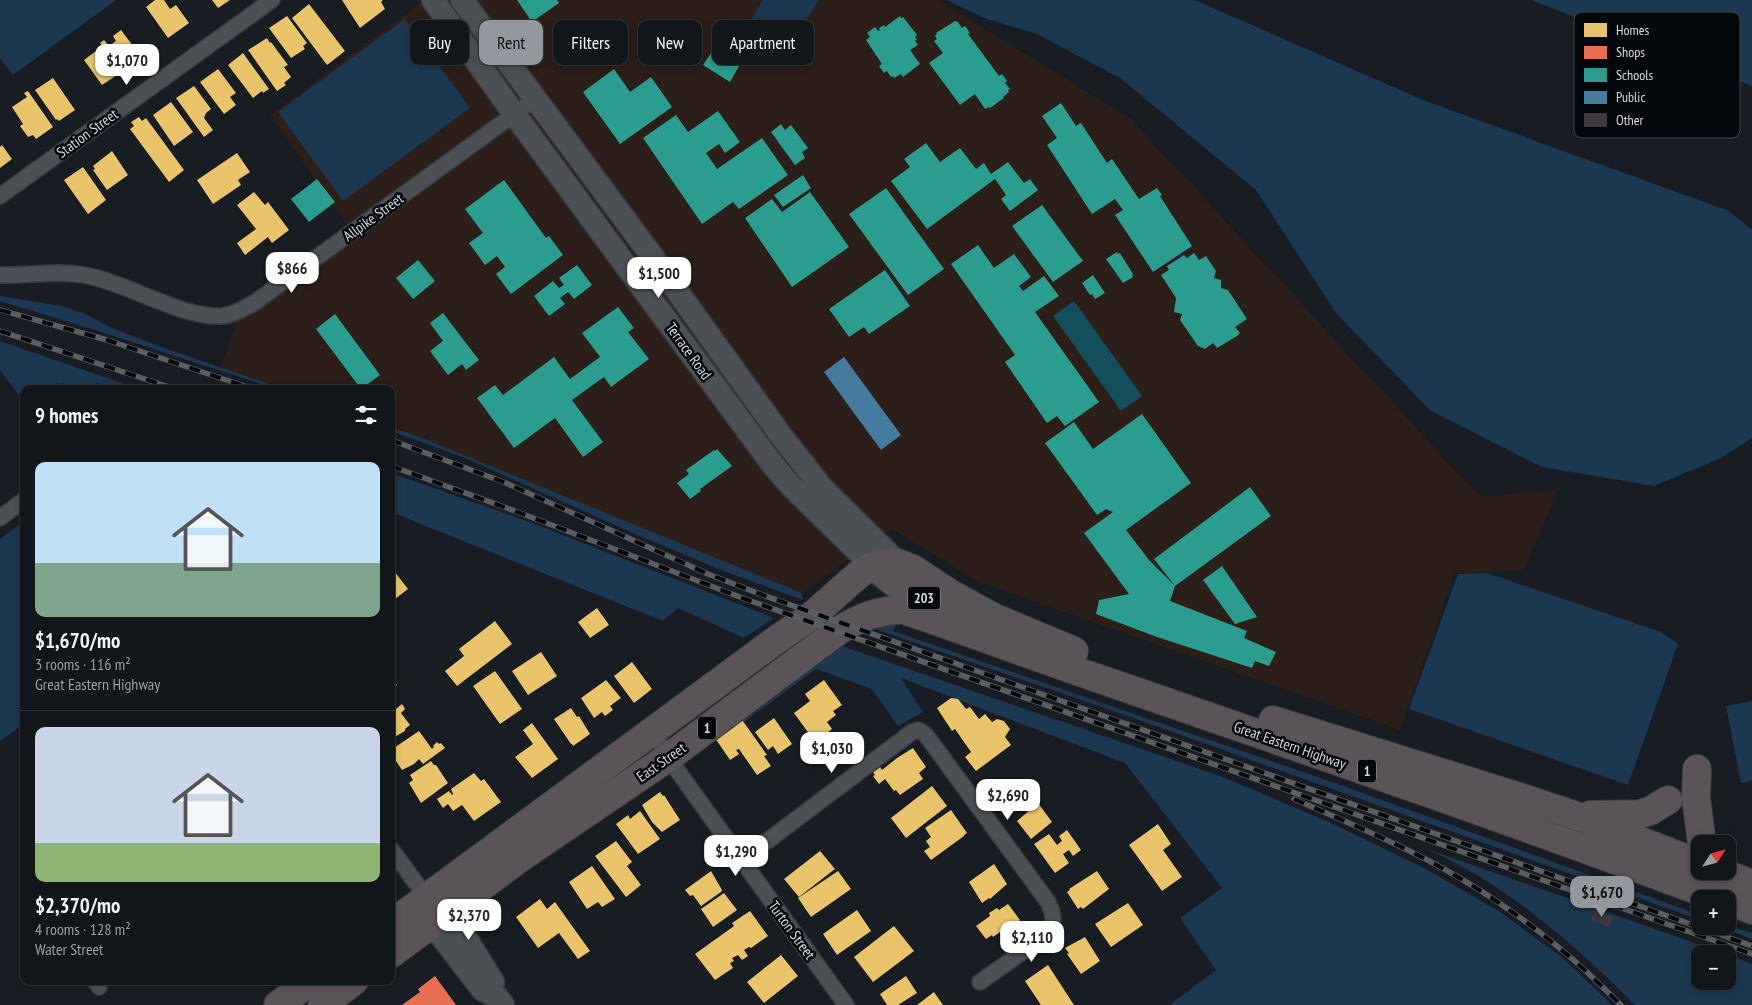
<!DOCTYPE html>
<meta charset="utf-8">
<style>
:root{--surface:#11161a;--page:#1e2327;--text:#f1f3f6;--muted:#9c9fa2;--line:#303539;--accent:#92989e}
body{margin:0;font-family:"PT Sans Narrow",sans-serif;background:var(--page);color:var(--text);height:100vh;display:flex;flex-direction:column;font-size:19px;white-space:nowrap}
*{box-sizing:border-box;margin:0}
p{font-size:16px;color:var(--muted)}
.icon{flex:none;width:28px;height:28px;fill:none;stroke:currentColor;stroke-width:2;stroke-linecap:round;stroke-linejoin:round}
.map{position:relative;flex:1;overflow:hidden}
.drawer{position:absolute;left:20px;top:385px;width:375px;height:600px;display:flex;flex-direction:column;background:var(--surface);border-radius:10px;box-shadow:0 2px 8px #0003,0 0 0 1px var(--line)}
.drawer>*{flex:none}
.top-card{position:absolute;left:410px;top:20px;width:475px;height:45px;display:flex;gap:10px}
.needle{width:32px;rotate:54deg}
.buttons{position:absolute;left:1691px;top:835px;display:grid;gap:10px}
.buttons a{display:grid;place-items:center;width:45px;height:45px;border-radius:10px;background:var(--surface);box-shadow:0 2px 8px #0003,0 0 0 1px var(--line);font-size:25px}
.price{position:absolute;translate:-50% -42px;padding:0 11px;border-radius:10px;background:#fff;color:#222;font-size:16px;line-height:32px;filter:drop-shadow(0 1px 2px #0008)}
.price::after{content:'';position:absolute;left:50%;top:30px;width:15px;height:11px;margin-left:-8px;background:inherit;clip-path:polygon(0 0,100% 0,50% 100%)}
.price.selected{background:var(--accent);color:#111}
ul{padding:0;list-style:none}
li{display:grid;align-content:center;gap:10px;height:265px;padding:0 15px}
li+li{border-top:1px solid var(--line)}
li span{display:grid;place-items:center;height:155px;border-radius:10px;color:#555}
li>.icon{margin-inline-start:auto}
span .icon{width:90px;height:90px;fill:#fffc;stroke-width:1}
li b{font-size:21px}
h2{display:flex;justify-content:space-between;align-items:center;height:60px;padding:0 15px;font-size:21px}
.tag{padding:0 18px;border-radius:10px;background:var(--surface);box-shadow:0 2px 8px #0003,0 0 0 1px var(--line);font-size:18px;line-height:45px}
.tag.selected{background:var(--accent);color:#111}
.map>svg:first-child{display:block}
.education{fill:#2c1e18}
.green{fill:#1c3750}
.water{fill:#144f5d}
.homes{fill:#e9c46a}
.shops{fill:#e76f51}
.schools{fill:#2a9d8f}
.public{fill:#457b9d}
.building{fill:#3f393f}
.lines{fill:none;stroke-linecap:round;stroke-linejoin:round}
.street-casing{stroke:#36393e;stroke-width:18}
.secondary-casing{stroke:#36393e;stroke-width:25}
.highway-casing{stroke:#36393e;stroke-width:30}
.street{stroke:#4c5054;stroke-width:15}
.secondary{stroke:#4c5054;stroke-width:22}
.highway{stroke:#5a5459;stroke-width:28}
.rail-casing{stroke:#595e62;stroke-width:5.5}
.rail{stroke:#04070b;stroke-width:4;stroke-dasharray:11;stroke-linecap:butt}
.labels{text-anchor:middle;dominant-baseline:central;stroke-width:5;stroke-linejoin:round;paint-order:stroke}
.shield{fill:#04070b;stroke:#969ba1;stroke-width:1}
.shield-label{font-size:14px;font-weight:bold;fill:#d4dbe1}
.street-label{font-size:15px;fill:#d4dbe1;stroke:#04070b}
.key{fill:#04070b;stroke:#42474b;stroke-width:1}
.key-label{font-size:14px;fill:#d4dbe1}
</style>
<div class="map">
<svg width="1752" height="1005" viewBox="0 0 1752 1005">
<rect width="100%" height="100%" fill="#171d22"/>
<polygon class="education" points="424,0 938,0 1131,119 1480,497 1558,490 1524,570 1454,573 1400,730 979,582 892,529 802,593 425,439 391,427 391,389 284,389 221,367 240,313 351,231 270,115"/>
<g class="green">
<polygon points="0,0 116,0 13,75 0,58"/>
<polygon points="763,0 819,0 791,45 751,20"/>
<polygon points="946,0 1195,0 1423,100 1729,211 1752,230 1752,438 1721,458 1654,486 1542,467 1431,411 1336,313 1256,190 1120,78 1037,34 987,19"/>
<polygon points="1531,0 1752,0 1752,86"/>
<polygon points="405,19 470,108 343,201 278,112"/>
<polygon points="0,296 61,306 83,313 112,328 156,345 284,389 277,389 98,331 0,301"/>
<polygon points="0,341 139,389 71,389 57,383 48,389 24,389 24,402 0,370"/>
<polygon points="391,427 425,439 802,593 803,600 721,570 635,534 465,458 391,431"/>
<polygon points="391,473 527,521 774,618 744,638 678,608 663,621 391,512"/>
<polygon points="24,521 24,724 0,741 0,539"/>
<polygon points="1487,573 1661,632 1678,644 1628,785 1409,709 1458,574"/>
<polygon points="888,624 896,624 893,631 1335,783 1700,915 1700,920 1139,720 872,628"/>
<polygon points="836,644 1223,777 1331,823 1426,869 1500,912 1562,957 1612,1005 1169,1005 1216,970 1180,918 1222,888 1125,763 901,678 923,712 898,726 872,689 816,669 744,722 740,717"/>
<polygon points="1752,701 1752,781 1741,783 1726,706"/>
<path d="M1427,849l299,105h-26v27h28v-27l24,10v41h-117c-47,-47 -97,-92 -153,-127 -18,-11 -37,-20 -55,-29z"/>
<polygon points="1728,925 1752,933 1752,939 1718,926 1728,926"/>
</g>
<polygon class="water" points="1074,301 1142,396 1121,411 1053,316"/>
<g class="homes">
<polygon points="155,0 164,0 170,9 176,5 189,23 168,38 146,7"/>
<polygon points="212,0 230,0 218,8"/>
<polygon points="342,0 383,0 381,2 385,9 360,28"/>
<polygon points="309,4 345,51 327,65 292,18"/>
<polygon points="287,16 307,43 303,46 305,49 291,58 269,28"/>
<polygon points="121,30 142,58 134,64 131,60 124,66 114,53 111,56 100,43 104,40 109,46 116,41 113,36"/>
<polygon points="267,38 270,43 271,42 288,65 284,67 291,77 284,83 286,85 277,91 248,50"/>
<polygon points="100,48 120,73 102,85 84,60"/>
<polygon points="243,53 269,89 263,93 262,91 253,98 228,65"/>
<polygon points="218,69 236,93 230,97 236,105 224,114 200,82"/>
<polygon points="53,78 75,110 59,121 57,119 56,120 35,90"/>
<polygon points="194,86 211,109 206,113 204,118 213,130 204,137 176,98"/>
<polygon points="28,91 53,127 36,139 33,135 28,137 20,126 23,124 12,107 27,97 24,93"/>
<polygon points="171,102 193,132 174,146 153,115"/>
<polygon points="139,117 142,121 146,118 184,170 169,182 130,129 134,126 131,122"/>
<polygon points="2,145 12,159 0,168 0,147"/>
<polygon points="112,151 128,175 107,190 93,170 95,169 93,166"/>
<polygon points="237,153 250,172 238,180 241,185 213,204 197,180"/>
<polygon points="83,167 106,200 88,214 64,180"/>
<polygon points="254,192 265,205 268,202 289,230 272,243 268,237 245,255 237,243 256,229 237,205"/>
<polygon points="394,571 408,589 391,602 391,573"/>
<polygon points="597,608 609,625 590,638 578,622"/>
<polygon points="495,621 512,644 457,686 445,671 464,656 459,649"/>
<polygon points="541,652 557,676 528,695 512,671"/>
<polygon points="632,662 652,689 634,703 614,676"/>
<polygon points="495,671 522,709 500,724 473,686"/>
<polygon points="391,677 397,685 391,689"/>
<polygon points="606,680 621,698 610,706 613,710 605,716 602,712 594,718 581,698"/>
<polygon points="824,680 842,705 833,711 836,715 827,722 832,729 815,742 794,713 810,701 805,694"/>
<polygon points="951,698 958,699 966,709 970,707 979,719 985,714 992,722 997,719 1004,721 1010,729 1005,737 1011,745 976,771 965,757 971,752 955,729 952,731 937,708"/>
<polygon points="402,704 405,709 401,713 410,725 405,729 405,731 391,739 391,713"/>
<polygon points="571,708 577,717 579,716 590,734 573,746 572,744 571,744 554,719"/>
<polygon points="740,717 767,755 764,756 771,766 757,775 739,749 736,750 739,754 730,760 713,735"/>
<polygon points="774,718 792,744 778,754 773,746 768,750 755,732"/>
<polygon points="532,723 558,759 532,778 515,757 533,744 523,730"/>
<polygon points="419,731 432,749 434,747 433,746 437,742 439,744 441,743 445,748 423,764 419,759 414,764 402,770 396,761 394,763 391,758 391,750"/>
<polygon points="913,748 926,767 919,773 923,779 900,795 896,790 894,791 885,779 879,784 873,776 875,775 873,772 880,767 882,770 897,758"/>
<polygon points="431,761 434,765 436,765 448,783 421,803 409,783 413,780 410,775"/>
<polygon points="474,773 481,781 484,779 501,802 474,821 462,805 453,811 448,804 443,808 437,799 449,791 452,795 453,794 451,789"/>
<polygon points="932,786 947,806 906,838 891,818"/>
<polygon points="660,792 663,796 664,795 680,820 662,832 652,822 642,805"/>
<polygon points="1038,803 1052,822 1031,839 1017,821"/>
<polygon points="951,810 967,833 964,835 964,836 931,860 924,851 930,847 926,841 931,837 925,828"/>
<polygon points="640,811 660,839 638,854 616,824 628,815 630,819"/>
<polygon points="1158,824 1171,844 1163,850 1182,877 1162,891 1129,845"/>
<polygon points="1067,830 1081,850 1073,856 1069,850 1063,854 1069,863 1055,873 1034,844 1049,834 1057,845 1062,841 1059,836"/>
<polygon points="616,841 632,862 627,866 641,885 626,897 595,856"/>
<polygon points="820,851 835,869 799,897 784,879"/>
<polygon points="994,864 1007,884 990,899 989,898 982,903 969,882"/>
<polygon points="592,866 615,899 602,907 598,902 587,909 569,882"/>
<polygon points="711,871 722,890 721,892 701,906 693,895 690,896 685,890"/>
<polygon points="838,871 851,889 811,917 798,898"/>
<polygon points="1097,871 1109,889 1083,909 1081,907 1078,909 1067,892 1070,890 1069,889"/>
<polygon points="724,893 737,910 713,927 701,909"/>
<polygon points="540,899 547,909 555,902 590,951 578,959 559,933 538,948 516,917"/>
<polygon points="1128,903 1143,925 1111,947 1095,924"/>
<polygon points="1008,904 1020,920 1004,932 1003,930 993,937 992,935 986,939 976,926 990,916 989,913 997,908 999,910"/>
<polygon points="857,910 871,931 837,955 823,934"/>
<polygon points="750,911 768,936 751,948 749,947 744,950 748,956 742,960 738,955 732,958 734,961 730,963 733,968 715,980 695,954 734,926 732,923"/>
<polygon points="894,926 914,951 873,982 854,957"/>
<polygon points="1085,937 1100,961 1081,974 1067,954 1069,953 1065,948"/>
<polygon points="781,955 798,976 764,1003 747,982"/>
<polygon points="1048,965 1074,1005 1041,1005 1025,981"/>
<polygon points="906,976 917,993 898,1005 887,1005 880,994"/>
<polygon points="934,992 943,1005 917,1005"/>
</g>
<polygon class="shops" points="435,976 456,1005 402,1005 420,992 418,989"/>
<g class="schools">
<polygon points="517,0 557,0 559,3 532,22"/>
<polygon points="900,16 901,18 903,17 917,35 915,37 917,39 915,41 918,45 910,50 920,64 903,77 901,74 894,78 893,76 891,77 887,71 884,73 879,66 882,64 866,40 870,37 867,33 875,27 878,31 880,30 879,28 884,25 885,27"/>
<polygon points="955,21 956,22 957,21 962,28 965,26 970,33 968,34 999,76 1002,74 1007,81 1005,83 1010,89 1008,90 1009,92 1003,97 1004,98 990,108 989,107 985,109 975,94 960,105 929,63 943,53 934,41 937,39 935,36 937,34 936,33"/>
<polygon points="713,50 739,66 730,82 703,65"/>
<polygon points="614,69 630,92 651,77 672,107 620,144 583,92"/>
<polygon points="1061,103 1076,126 1081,123 1107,163 1112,159 1139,199 1157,188 1162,195 1160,196 1192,246 1153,272 1115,215 1123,210 1115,199 1092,214 1047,145 1057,138 1042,116"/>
<polygon points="718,111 740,142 725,153 719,144 706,153 717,169 762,138 788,175 739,209 733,202 702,224 643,138 676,115 688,132"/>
<polygon points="781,124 785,130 791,125 808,148 802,152 805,158 795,165 771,132"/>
<polygon points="926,143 940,162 960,148 976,169 984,163 991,174 1008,162 1024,183 1030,179 1038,190 1010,211 1001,199 1006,195 995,179 927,229 891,181 910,167 904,159"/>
<polygon points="803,175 811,188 783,207 774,195"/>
<polygon points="317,179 335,202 309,222 291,199"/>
<polygon points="504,180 546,238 549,236 563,255 511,294 496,274 505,267 497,256 485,265 469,243 483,233 465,209"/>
<polygon points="886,188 944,269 908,295 849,214"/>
<polygon points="810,192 849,247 792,287 745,218 772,199 782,212"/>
<polygon points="1042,205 1083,261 1053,282 1012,226"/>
<polygon points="978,245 994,268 1014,254 1031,277 1019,286 1023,291 1044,276 1059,296 1035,312 1099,402 1065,426 1057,416 1047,423 1005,362 1015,355 951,264"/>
<polygon points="1117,252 1118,254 1120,253 1133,274 1132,275 1133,277 1123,283 1106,259"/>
<polygon points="1194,253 1199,260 1206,256 1216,271 1214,278 1221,280 1221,288 1228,290 1247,319 1235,327 1240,333 1237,336 1217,348 1213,343 1205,349 1198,346 1180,320 1182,314 1174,312 1176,298 1161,275 1169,270 1167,266 1184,255 1187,258"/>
<polygon points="418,260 435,281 413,299 396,278"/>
<polygon points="577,265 592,285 574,299 568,292 560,298 565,304 549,316 534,296 553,281 559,288 564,285 559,278"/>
<polygon points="885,270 910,306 869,334 864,327 849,337 829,309"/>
<polygon points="1093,275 1105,293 1095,299 1092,294 1090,295 1082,283"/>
<polygon points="618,307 634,328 628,332 649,359 611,387 604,377 572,400 603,442 583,457 555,418 514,448 477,398 495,385 503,395 554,357 570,379 600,357 582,333"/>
<polygon points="443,313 479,360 466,370 462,364 448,375 430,351 443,341 430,323"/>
<polygon points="335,314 380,375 361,389 316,329"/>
<polygon points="1142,414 1191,483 1126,530 1149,560 1175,586 1154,559 1250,487 1271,516 1175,586 1170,601 1247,631 1244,638 1276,652 1269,666 1255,661 1252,668 1157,637 1096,614 1099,600 1129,594 1084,533 1113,512 1106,509 1097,515 1045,443 1074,422 1093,449"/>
<polygon points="717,449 732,466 700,489 701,491 690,499 677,483 689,474 686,470 714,450 715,451"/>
<polygon points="1222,566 1257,617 1235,624 1203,580"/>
</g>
<polygon class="public" points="844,357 901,435 881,450 824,372"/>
<polygon class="building" points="1595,910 1613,917 1609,927 1591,920"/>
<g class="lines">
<defs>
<g id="street">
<polyline points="0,196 272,0"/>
<path d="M0,275c28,1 56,-5 84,0 42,7 96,43 138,41 12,-1 22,-8 32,-13l281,-204"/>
<polyline points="0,518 24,500"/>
<polyline points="652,731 677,770 846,1005"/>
<polyline points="391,849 427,898"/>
<path d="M742,860l170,-128 7,-2 7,5 122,167c7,14 7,22 -3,34l-65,46"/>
<polyline points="95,981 99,987"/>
</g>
<g id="secondary">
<polyline points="433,0 515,115 773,465 792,487 873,566"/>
<polyline points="462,0 649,252 782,437 823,489 898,563"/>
<polyline points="434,902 449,911 493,982"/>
<polyline points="428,907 432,924 483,990 497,997 503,1005"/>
</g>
<g id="highway">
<polyline points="873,566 899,586 951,611"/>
<polyline points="1273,720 1520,797 1574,815 1700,864"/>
<polyline points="1697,769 1696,798 1702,844"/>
<polyline points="1590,815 1640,814 1650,811 1668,800"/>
<polyline points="1719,871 1752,884"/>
<polyline points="1728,901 1752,910"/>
<polyline points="391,924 776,640 814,614 859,574 873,566 898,563 913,569 951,594 993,617 1074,651"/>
<path d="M391,954l129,-96 149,-101 169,-126c20,-13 42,-22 66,-21 65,22 129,46 193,68 209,72 418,144 624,221"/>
<polyline points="278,1005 311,981"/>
<polyline points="322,1005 354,981"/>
</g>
</defs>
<use href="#street" class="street-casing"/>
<use href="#secondary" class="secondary-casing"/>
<use href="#highway" class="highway-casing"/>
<use href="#street" class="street"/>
<use href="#secondary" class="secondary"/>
<use href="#highway" class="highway"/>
<defs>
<g id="rail">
<polyline points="0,310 107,340 253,389"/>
<polyline points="0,331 175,389"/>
<polyline points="391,440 506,483 708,574 760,594 1752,946"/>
<polyline points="391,466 515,511 745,599 1752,954"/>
<path d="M1294,799c34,15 68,29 101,45 71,33 136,77 193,129 11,11 22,21 33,32"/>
</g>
</defs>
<use href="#rail" class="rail-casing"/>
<use href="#rail" class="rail"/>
</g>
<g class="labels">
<g class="shield">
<rect x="908" y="586.5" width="32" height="23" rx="4"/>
<rect x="698" y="716.5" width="18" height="23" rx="4"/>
<rect x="1358" y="759.5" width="18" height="23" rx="4"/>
</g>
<g class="shield-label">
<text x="924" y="598">203</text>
<text x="707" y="728">1</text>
<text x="1367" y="771">1</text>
</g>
<g class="street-label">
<text transform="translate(87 133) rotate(-36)">Station Street</text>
<text transform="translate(373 217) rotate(-36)">Allpike Street</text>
<text transform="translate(689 351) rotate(54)">Terrace Road</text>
<text transform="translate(1290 745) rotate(19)">Great Eastern Highway</text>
<text transform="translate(661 762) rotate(-35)">East Street</text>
<text transform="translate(792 930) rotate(54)">Turton Street</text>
</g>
</g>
<rect x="1574" y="12" width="166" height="126" rx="8" class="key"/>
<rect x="1584" y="23" width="23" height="14" fill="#e9c46a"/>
<rect x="1584" y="46" width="23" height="13" fill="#e76f51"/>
<rect x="1584" y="68" width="23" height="14" fill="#2a9d8f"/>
<rect x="1584" y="91" width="23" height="13" fill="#457b9d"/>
<rect x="1584" y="113" width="23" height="14" fill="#3f393f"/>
<g class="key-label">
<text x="1616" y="35">Homes</text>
<text x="1616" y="57">Shops</text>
<text x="1616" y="80">Schools</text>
<text x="1616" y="102">Public</text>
<text x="1616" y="125">Other</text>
</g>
</svg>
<div class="buttons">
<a><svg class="needle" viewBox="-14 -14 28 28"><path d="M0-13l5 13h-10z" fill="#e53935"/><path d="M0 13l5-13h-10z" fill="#9c9fa2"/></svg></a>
<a>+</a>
<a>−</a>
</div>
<b class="price" style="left:127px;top:86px">$1,070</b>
<b class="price" style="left:292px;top:294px">$866</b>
<b class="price" style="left:659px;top:299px">$1,500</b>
<b class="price" style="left:832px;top:774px">$1,030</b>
<b class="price" style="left:1008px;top:821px">$2,690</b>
<b class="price" style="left:736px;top:877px">$1,290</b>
<b class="price selected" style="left:1602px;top:918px">$1,670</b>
<b class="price" style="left:469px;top:941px">$2,370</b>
<b class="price" style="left:1032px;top:963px">$2,110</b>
<div class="top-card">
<a class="tag">Buy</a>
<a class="tag selected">Rent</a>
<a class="tag">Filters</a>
<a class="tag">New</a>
<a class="tag">Apartment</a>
</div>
<section class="drawer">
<h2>9 homes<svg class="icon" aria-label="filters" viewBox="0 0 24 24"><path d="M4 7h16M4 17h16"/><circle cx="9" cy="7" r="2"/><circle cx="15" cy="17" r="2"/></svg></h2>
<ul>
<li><span style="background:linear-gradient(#bfe0f5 65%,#7fa58c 0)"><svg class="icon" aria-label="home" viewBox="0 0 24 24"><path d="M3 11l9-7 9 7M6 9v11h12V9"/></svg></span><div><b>$1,670/mo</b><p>3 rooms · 116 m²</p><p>Great Eastern Highway</p></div></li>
<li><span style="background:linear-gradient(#c9d6e8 75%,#8fb573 0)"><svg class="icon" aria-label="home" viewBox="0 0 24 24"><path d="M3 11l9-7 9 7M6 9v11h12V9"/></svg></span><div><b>$2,370/mo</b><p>4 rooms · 128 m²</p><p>Water Street</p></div></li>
</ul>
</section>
</div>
